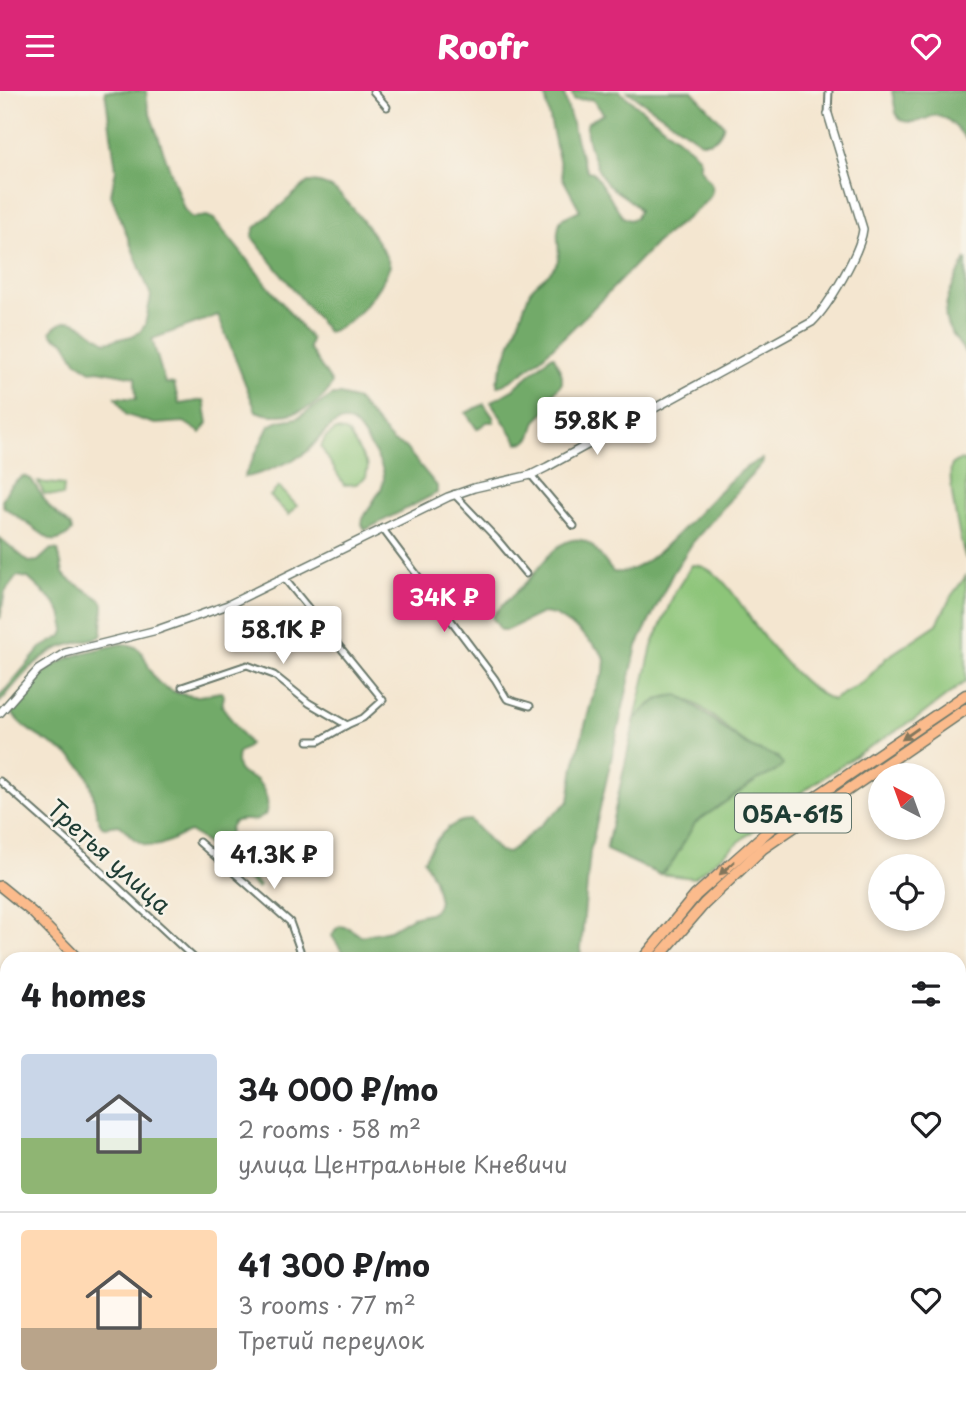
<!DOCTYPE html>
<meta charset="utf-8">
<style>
:root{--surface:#fff;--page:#f2f2f2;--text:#202124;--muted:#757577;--line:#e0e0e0;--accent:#db2777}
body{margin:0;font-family:"Playpen Sans",sans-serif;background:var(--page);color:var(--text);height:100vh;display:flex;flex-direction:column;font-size:26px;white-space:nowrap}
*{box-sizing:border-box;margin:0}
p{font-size:23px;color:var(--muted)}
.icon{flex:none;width:38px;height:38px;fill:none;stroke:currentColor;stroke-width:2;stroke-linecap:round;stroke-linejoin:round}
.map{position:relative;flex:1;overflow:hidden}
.sheet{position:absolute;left:0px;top:861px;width:966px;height:450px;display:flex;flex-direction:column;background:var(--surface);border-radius:21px 21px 0 0;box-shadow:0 4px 10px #0003}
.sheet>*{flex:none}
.needle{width:46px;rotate:319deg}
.controls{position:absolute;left:868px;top:672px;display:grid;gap:14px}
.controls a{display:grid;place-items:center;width:77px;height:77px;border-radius:50%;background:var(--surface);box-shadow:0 4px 10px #0003;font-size:35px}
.price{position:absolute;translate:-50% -60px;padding:0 16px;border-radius:7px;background:#fff;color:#222;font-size:23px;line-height:46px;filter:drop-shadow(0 2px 4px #0008)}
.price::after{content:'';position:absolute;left:50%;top:42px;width:21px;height:16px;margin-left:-10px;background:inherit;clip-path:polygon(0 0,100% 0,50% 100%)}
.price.active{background:var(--accent);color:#fff}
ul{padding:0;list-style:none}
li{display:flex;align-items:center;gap:21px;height:175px;padding:0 21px}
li+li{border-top:2px solid var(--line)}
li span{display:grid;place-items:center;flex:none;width:196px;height:140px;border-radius:7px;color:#555}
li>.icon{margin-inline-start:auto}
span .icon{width:84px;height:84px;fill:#fffc;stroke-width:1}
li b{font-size:30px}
h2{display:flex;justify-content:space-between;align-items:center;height:84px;padding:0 21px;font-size:30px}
header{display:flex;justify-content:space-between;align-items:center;height:91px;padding:0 21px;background:var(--accent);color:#fff;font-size:32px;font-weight:800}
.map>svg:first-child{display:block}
.green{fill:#8dc579;stroke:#568156;stroke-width:2}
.forest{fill:#72aa69;stroke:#48744e;stroke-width:2}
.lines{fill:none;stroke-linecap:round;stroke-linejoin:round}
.minor-casing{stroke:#6a786b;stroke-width:9}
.tertiary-casing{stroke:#6a786b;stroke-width:10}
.primary-casing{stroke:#6a786b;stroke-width:12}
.trunk-casing{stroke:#6a786b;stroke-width:13}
.minor{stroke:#fff;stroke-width:5}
.tertiary{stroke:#fff;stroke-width:7}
.primary{stroke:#fbbb8c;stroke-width:9}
.trunk{stroke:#fbbb8c;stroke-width:10}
.rail-casing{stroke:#1f3d34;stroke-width:4.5}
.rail{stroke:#f7f3e8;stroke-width:2;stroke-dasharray:5;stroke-linecap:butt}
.oneway{fill:#82765c}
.labels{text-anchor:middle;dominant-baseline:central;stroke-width:5;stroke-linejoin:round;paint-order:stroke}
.shield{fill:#f7f3e8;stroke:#60746a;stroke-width:2}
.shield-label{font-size:23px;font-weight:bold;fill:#1f3d34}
.street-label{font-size:24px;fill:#1f3d34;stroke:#f7f3e8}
</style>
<header><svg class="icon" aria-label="menu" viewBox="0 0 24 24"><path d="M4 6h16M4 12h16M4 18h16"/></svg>Roofr<svg class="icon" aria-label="heart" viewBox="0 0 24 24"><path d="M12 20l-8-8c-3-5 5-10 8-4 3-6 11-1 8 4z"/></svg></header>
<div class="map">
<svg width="966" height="1310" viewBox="0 0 966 1310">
<rect width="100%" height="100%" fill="#f7f3e8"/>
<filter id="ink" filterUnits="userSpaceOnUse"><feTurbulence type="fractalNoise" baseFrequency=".0143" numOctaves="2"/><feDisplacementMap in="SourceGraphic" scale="14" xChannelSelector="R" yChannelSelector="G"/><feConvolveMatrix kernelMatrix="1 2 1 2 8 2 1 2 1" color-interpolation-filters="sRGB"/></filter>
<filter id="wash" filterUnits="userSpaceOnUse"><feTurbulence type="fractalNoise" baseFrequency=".00686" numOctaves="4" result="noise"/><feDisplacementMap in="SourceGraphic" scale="28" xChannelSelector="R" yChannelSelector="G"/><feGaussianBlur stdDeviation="1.57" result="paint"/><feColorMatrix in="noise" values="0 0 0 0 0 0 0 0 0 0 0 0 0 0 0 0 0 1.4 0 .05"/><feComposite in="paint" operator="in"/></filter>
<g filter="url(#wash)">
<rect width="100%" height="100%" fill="#f4e6d0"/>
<g class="green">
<polygon points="336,339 345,340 349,343 368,375 366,386 356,393 344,394 321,356 325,347"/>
<path d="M961,369l5,1v98c-5,-14 -20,-83 -14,-94 2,-4 5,-4 9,-5z"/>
<polygon points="38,391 64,394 63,405 44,403"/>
<polygon points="279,396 297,415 289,424 270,405"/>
<path d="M692,474c30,-1 53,49 70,70 19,23 42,52 70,65l33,-19 21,-23 51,-34 15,-29 14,-19v105l-47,36 -58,35 -62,42 -105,84 -35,-4 7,-4 29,-47 62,-43 18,-8 3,-15c-10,-3 -22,-6 -30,-12 -19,-12 -50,-47 -72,-49 -18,-2 -30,11 -41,23l17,-73 23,-54z"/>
</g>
<g class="forest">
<path d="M105,0h41l2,17 36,101 8,9 15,-2 7,3 97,120 -2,9 23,35c-10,27 -52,39 -76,28l-38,-96 -66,24 13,44 9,1 5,20 25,-4 4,23 -7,10 -17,-11 -29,2 -29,-9 -10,-18 20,2 -1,-22 -37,-7 -7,1 -15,-10 -11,-19 -12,-6 -2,-5c22,-24 37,3 55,11l26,-6 8,-4 5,-7 6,-29 -40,-101 5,-26z"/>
<path d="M544,0h19l20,72 4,8 6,1 30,45 6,3 7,-2 3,-8c-8,-12 -21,-16 -31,-25 -10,-11 -26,-50 -20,-63l16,-8 -12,-15 -18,1 -3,-9h48l72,58c3,3 8,7 9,12 1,8 -3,3 2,10 4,7 14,13 9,23 -7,14 -42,36 -56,50 -25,26 -130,140 -158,142v-5l33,-90c8,-11 24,-18 28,-31 3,-12 -4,-25 3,-41l19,-9 -17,-31z"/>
<path d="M627,0h65l32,34c-4,12 -10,18 -23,17z"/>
<path d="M892,0h74v48c-36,-46 -33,-8 -66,-19l-4,-7z"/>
<path d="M308,91c8,0 15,1 22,5 18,10 54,60 60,79 -11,24 -35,59 -62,66l-76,-95 3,-9z"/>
<path d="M966,168v95c-6,-10 -15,-19 -19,-30 -7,-20 10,-47 19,-65z"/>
<polygon points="551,265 554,265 562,284 562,292 548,309 546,320 536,330 531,346 526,351 518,352 491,311 512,299"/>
<path d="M333,304h7l17,5 36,42 11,4 33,40v7l-72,37 -3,-6 1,-5c17,-34 33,-33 8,-72 -5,-7 -12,-21 -20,-25 -20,-7 -34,23 -47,32 -12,7 -49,23 -60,23l25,-51 10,-5 18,-3z"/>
<polygon points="484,313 493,326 494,331 487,331 477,338 466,322"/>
<path d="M762,368l1,3 -70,80 -20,31 -36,73 -47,206 -10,107h-233l-15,-23 3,-6 5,-4 9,2 12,8 29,-6 22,-13 21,-5 4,-5 2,-6 -5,-22 -10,-19c10,-18 24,-40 46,-40l30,32 8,1 61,-52 5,-35 20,-74 10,-20 1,-13 -5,-8 -21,-20 -24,-16 -13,-2 -35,17h-6l-9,-13c12,-15 27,-26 39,-40 11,-13 29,-42 51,-37 12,3 23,23 31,32 45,7 104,-97 149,-113z"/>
<path d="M23,385l8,3 19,29 21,18 1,5c-6,6 -13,11 -21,9l-47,-33 -2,-6 7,-14z"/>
<path d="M0,447l29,24 9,-1 13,-12 7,1 5,23 4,5 34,22 2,4 -1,30 -2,3c-14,4 -30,6 -43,12 -24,11 -40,34 -57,53v-6l41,-48 21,-12 3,-7 -4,-16 -6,-10 -27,-25 -11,-2 -12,16 -5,27z"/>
<path d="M122,553c27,1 21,21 35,37 8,9 25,14 36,15 10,1 18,-3 28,-4l3,3 -2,11 27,38 -3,4 -8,5c-4,18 4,22 19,27 8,10 14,22 8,35 0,0 -9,5 -10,5 -7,1 -16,-2 -21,2 -16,13 17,53 25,64l-2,2 -58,-51 -9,-5c-18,5 -33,23 -54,8 -7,-4 -10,-11 -17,-15l-16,2c-10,-11 -7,-36 -16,-52 -16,-29 -57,-35 -75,-62 1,-10 7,-16 14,-23 30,-34 54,-37 96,-46z"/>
<path d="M678,604c27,15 48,39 73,52 11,6 27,6 32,18l-8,7 -18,8 -62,43 -24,42 -12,9 -53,-24 29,-131c14,-14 23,-22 43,-24z"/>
<polygon points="959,1209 966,1209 966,1304 959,1310 938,1310 939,1304 959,1304"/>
<polygon points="384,1304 433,1304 431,1310 381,1310"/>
</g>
</g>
<g filter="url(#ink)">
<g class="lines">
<defs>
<g id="minor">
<polyline points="373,0 387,16"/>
<polyline points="828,23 829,0"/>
<polyline points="531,384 574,435"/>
<polyline points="454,403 496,447 526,483"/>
<polyline points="382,437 495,588 507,608 530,615"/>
<polyline points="182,596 247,574 274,584 309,612 347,634 363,627 383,609 284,487"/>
<polyline points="308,650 319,650 347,634"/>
<polyline points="0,690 77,758 195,868"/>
<polyline points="199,751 290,831 300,859 296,868"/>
<polyline points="0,1088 7,1095"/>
<polyline points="0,1243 7,1250"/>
<polyline points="64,1304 70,1310"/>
<polyline points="208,1304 214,1310"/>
<polyline points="356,1304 363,1310"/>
<polyline points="688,1304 688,1310"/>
<polyline points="147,1310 153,1304"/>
<polyline points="440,1310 443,1304"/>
<polyline points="784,1310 785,1304"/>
<polyline points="965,1310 966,1309"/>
</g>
<path id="tertiary" d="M0,622l38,-43 27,-17 92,-23 71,-25 220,-108 26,-9 57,-13 16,-8 265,-145c16,-15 49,-71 51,-93l-35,-115"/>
<g id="primary">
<polyline points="0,795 32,821 78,868"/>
<polyline points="466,1304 466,1310"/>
</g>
<g id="trunk">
<polyline points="643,868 696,804 776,733 966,604"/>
<polyline points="657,868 704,813 762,758 966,618"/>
<polyline points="475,1310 477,1304"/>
<polyline points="485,1310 487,1304"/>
<polyline points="515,1310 525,1304"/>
</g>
</defs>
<use href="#minor" class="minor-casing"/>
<use href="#tertiary" class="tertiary-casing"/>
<use href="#primary" class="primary-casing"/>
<use href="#trunk" class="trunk-casing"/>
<use href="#minor" class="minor"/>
<use href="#tertiary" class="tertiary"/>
<use href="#primary" class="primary"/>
<use href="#trunk" class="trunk"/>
<defs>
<g id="rail">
<polyline points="959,903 966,895"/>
<polyline points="959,988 966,985"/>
<polyline points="837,1304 837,1310"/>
<polyline points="796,1310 798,1304"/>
</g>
</defs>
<use href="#rail" class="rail-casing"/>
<use href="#rail" class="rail"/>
</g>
<defs><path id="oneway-solid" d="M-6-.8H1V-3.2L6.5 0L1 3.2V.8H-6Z" transform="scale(1.75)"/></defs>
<g class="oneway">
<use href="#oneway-solid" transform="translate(910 643) rotate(145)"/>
<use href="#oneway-solid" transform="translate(727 777) rotate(138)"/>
</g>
</g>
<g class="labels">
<rect class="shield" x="735" y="702.5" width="116" height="39" rx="5"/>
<g class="shield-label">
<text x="793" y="722">05А-615</text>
</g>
<g class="street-label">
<text transform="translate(110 765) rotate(42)">Третья улица</text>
</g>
</g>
</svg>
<div class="controls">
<a><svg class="needle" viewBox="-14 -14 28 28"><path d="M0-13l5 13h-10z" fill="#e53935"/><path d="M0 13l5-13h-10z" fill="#757577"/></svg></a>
<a><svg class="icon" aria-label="locate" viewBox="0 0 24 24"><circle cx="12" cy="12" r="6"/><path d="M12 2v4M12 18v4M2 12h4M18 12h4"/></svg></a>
</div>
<b class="price" style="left:597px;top:366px">59.8K ₽</b>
<b class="price active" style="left:444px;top:543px">34K ₽</b>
<b class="price" style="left:283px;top:575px">58.1K ₽</b>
<b class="price" style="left:274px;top:800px">41.3K ₽</b>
<section class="sheet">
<h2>4 homes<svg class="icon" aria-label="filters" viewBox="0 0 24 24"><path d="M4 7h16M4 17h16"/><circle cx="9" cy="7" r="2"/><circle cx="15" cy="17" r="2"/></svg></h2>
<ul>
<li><span style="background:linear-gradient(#c9d6e8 60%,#8fb573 0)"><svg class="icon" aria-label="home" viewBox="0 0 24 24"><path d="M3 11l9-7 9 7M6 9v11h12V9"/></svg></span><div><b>34 000 ₽/mo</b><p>2 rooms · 58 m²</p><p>улица Центральные Кневичи</p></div><svg class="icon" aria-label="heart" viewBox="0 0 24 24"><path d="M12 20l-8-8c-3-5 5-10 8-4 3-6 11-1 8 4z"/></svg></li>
<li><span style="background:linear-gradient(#ffd9b3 70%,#b9a48a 0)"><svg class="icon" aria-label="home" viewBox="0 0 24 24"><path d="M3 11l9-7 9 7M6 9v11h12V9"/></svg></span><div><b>41 300 ₽/mo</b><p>3 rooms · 77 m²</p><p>Третий переулок</p></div><svg class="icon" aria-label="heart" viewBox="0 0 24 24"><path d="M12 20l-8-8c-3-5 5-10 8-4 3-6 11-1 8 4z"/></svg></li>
</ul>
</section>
</div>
